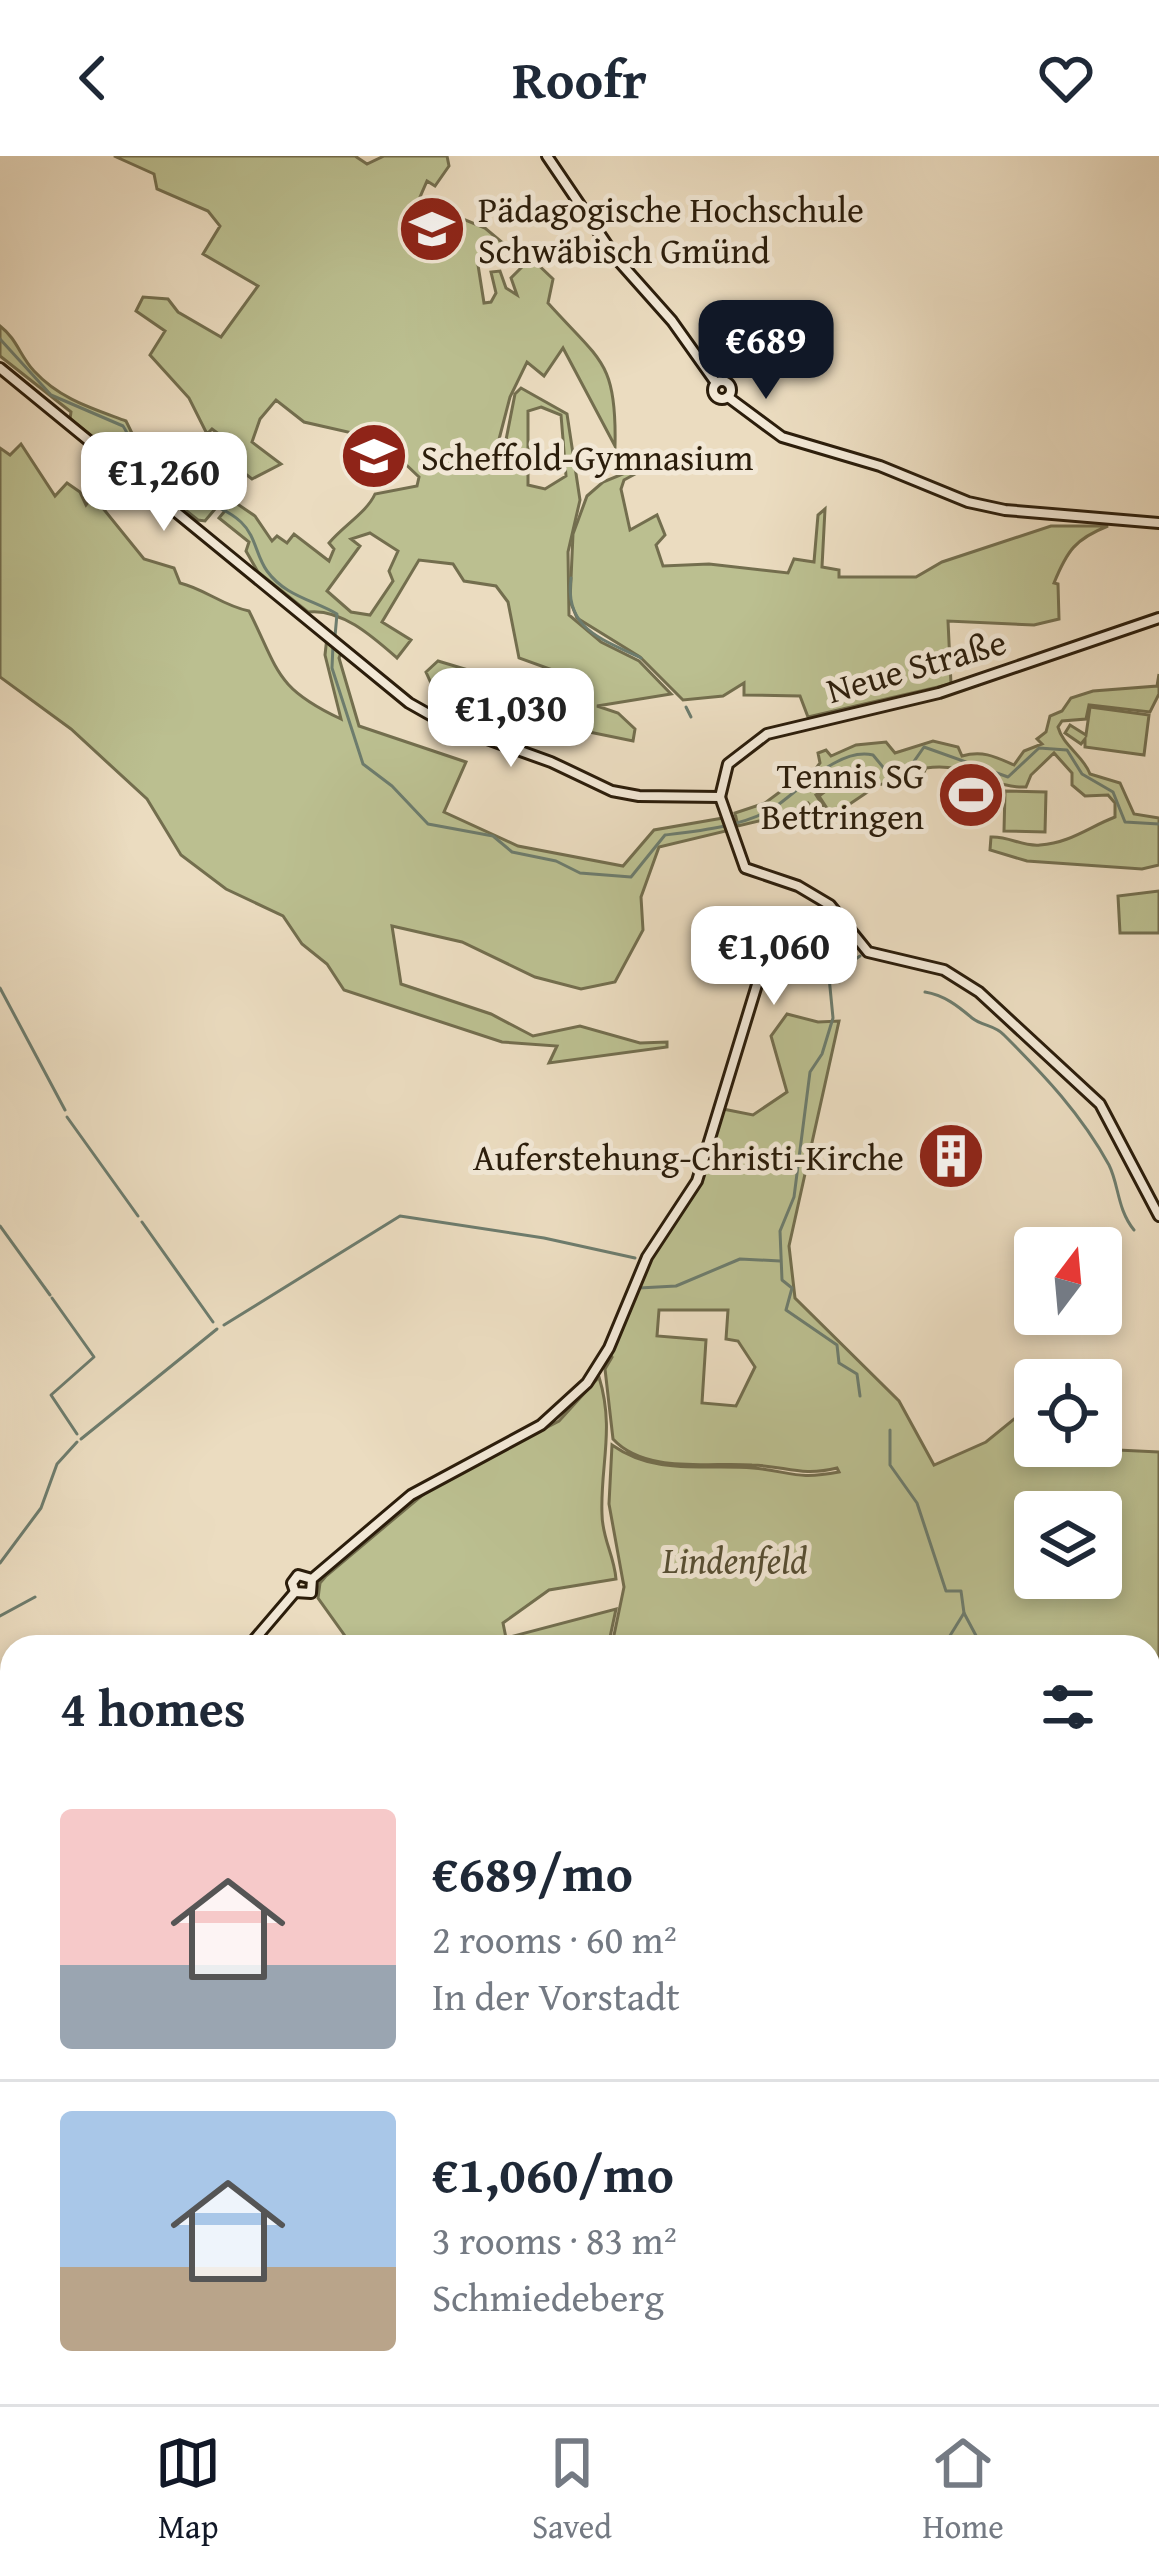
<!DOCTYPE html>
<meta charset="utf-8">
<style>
:root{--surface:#fff;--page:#f2f2f3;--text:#1f2937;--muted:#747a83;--line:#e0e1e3;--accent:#111827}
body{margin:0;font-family:"Gentium Book Plus",serif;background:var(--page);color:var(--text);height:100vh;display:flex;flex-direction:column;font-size:45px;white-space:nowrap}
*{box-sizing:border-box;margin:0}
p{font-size:39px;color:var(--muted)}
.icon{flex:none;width:66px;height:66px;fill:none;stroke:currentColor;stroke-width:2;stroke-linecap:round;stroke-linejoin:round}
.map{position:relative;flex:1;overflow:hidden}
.drawer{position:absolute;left:0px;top:1479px;width:1161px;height:771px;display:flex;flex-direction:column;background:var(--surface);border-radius:36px 36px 0 0;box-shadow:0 6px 18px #0003}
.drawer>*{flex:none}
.needle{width:78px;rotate:16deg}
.controls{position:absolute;left:1014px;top:1071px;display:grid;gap:24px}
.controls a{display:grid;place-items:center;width:108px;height:108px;border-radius:12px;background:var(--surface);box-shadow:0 6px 18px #0003;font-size:60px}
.price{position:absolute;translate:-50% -102px;padding:0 27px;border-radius:24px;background:#fff;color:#222;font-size:39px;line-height:78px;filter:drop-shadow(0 3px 6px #0008)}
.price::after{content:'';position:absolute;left:50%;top:72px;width:36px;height:27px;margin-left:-18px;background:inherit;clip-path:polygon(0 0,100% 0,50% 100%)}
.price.selected{background:var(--accent);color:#fff}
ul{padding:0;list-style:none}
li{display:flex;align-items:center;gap:36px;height:300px;padding:0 60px}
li+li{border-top:3px solid var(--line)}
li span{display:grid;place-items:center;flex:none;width:336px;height:240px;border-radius:12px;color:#555}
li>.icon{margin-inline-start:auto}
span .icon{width:144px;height:144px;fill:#fffc;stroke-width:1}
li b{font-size:51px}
h2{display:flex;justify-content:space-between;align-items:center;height:144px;padding:0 60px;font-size:51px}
header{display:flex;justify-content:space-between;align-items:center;height:156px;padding:0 60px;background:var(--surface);font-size:54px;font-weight:800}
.dock{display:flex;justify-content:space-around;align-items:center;height:168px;border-top:3px solid var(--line);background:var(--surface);font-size:33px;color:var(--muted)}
.dock a{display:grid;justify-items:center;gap:6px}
.dock .selected{color:var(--accent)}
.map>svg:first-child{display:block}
.green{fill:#bbbf90;stroke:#736e4e;stroke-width:3;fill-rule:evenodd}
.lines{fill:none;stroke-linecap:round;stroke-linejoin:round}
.stream{stroke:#6d7c6d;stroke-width:3}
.secondary-casing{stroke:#2b1d0b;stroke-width:14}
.secondary{stroke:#f2e8d6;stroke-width:8}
.labels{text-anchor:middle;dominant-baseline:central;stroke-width:10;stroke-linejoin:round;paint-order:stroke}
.poi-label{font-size:36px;fill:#2b1d0b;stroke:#f2e8d6;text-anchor:start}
.street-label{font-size:36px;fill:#2b1d0b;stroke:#f2e8d6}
.park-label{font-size:36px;font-style:italic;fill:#564e33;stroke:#f2e8d6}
</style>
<header><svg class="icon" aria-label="back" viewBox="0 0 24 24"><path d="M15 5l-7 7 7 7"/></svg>Roofr<svg class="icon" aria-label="heart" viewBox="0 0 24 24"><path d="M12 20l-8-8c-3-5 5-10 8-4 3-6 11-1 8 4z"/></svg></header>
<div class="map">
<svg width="1159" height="2248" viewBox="0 0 1159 2248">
<rect width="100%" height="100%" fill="#ebdcc0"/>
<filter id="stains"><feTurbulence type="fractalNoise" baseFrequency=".00167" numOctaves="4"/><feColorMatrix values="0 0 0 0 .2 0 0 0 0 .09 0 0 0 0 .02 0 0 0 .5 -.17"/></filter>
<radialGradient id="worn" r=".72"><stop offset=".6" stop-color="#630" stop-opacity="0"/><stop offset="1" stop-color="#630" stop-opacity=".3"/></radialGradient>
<g class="green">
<path d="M114,0h241l12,8 17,-8h63l2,10 -14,20 -8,-5 -10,23 11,7 8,-11 17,15 32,13 25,21 -32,16 6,38 7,-1 5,-9 -5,-21 9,-1 6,17 11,7 -6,-17 20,-20 22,21 -5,24c52,58 69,58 67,143l-52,-98 -19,28 -17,-14 -17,35 -14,54 -19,10 27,-11 11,-56 6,-6 46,26 13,86 -12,52 1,63 32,27 38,19 32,33 -74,12 21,7 17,16 -2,12 -78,-16 -124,-42 -5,-11 12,-11 124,37 7,-22 -50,-18 -11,-56 -12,-16 -32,-5 -11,-17 -34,-4 -37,62 29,18 -14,18c-24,-21 -56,-50 -89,-46l-50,-40 -12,-21 3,-9 -30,-24 14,-17 22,15 17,25 5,-5 10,7 7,-9 35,27 5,-12 -5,-6c14,-17 38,-31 46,-49l42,-8 2,-9 -40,-38 -75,-17 -28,-22 -16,19 -8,23 29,22 -29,15 -26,-20 9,-13 -23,-17 -5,5 -18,-36 -39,-43 15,-24 -29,-20 7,-14 25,2 10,13 43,25 37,-51 -55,-32 17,-28 -12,-15 -51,-22 -3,-15zM541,251l20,8 5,61 -21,13 -17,-4v-74zM370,377l28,18 -9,20 4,10 -23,34 -19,-3 -24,-21 33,-45 -9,-7z"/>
<path d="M0,170c17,13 20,30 34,45 26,28 57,37 92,50l21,43 46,23 13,-5 20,14 -21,25 -7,-1 -128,-101 1,-7 -71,-56z"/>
<path d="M21,288l34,52 12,-13 13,9 6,13 7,-9 51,63 30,9 6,15c25,6 43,23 69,28 30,60 26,77 92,108l-16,-64 2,-18 15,13 -3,8 20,68 107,36 -22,50 74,34 105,20 31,-36 69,-12 3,13 -67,16 -18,50 2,33 -28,52 -34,7 -46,-12 -73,-35 -70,-16 9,58 90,30 42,22 47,-10 60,17 27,-1v5l-118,16 8,-17 -55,-4 -158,-52 -17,-26 -25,-20 -19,-28 -57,-27 -45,-34 -34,-56 -76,-70 -71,-52v-229l10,7z"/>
<path d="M674,297l-50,27 -3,9 9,41 27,-15 8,20 -9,10 7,21 46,-2 79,9 6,-14 20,3 4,-47 7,-6 -3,58 17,3v7h77l26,-15 109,-36h57c-33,13 -41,25 -54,57l4,1 1,35 -25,6 -86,-4 3,63 -143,33 -8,-21 -56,-1v-12l-21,13 -40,4 -43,-43 -63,-39 -7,-17 3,-67 14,-38 16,-14z"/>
<path d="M1159,518v20l-9,18 -61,-7 -3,14 -24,2 -4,6c5,19 25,28 32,47l30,9 14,31 25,4v47l-17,4 -115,-8 -37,-11 1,-13c18,-1 32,10 49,8 30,-2 49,-18 75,-28v-14l-7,-8 -23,1 -13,-11v-12l-18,-20 -23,22 -5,12c-35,2 -58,-26 -100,-19l-5,11 -45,6 -7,-9 6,11 -43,29 -13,-20 42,-31 -45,30 13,20 -7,5 -14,-17 -11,9 -59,14 -3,-13 30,-10 31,-23 12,-1 12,-16 -2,-10 8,-3 5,6 25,-11 30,-3 9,11 38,-12 25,6 4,9c21,-6 34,1 52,9l10,-14 18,-7 -5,-5 9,-7 4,-16 12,-5 9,-13 22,-7 64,-5z"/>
<polygon points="1090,551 1149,559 1144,599 1085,591 1085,583 1081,588 1065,577 1070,569 1086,579"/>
<polygon points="949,619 1002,631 993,659 941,648"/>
<polygon points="1005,635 1046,636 1045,676 1004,675"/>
<polygon points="1159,735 1159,777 1120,777 1118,740"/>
<path d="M787,858l31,8 21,-1 -50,225 6,52 104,103 35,64 52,-23 49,-40v44l124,6v952h-480l-8,-10h478v-747h-796l-35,-49 2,-15 6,-7 106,-89 127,-66 40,-44c16,52 1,89 3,137 0,24 12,41 14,65l-67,11 -46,33 3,15 110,-29 -7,33 4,-2 11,-53 -15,-83 3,-59c44,31 92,19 141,23 40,4 43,12 86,4l-2,-4c-36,9 -51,-2 -85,-3 -43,-3 -107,9 -139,-26l-8,-70 7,-12 -3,-4 42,-97 47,-71 25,-76 30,6 34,-23 -16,-56zM659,1154h69l-2,29 12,2 17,26 -19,39 -34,-3 4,-63 -49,-4zM1035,1356h66v66h-66z"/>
<polygon points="12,2122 12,2238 138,2238 144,2248 7,2248 0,2240 0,2136"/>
<polygon points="238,2238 524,2238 512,2244 668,2238 675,2248 210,2248"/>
</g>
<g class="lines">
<g class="stream">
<path d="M0,183l51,56 72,31c9,13 12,31 21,42 24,31 70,29 97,54 15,14 15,34 26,49 18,25 46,29 70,43l-2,22"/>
<path d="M571,422c-7,51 31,61 70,80"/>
<path d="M333,489l-1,23 31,96 29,22 36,38 65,12 19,16 44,9 24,12 51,4 34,-42c34,-4 81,-9 110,-28 26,-18 64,-60 98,-52l14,17 21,-2 16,-23 84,30 31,-29 28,2 15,24 31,18 12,30 34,2"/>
<polyline points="686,551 691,561"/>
<polyline points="860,800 829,821 833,862 822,898 810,916 794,1041 780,1075 782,1124 792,1132 786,1154 837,1189 839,1207 857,1218 860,1240"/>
<polyline points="0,832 65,954"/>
<path d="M925,836c19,3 33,14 47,26 10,8 23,7 32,17 41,41 77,79 105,130 10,20 8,44 25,65"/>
<polyline points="67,961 138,1060"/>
<polyline points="142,1066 213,1166"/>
<polyline points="0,1070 50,1139"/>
<polyline points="639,1132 676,1130 740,1103 780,1105"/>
<polyline points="52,1142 94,1201 51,1239 77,1278"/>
<polyline points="224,1169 400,1060 544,1082 635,1102"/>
<polyline points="890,1274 890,1309 917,1347 946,1435 961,1435 964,1457 982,1491"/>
<polyline points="81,1283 217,1173"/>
<polyline points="0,1407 41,1352 57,1308 77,1286"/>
<polyline points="0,1460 35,1441"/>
<polyline points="943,1491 964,1457"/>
<polyline points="0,1988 12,1988"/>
<polyline points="285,2238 288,2248"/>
</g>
<defs>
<g id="secondary">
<polyline points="547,0 616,102 672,165 716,227"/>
<polyline points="0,212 409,547 448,569 551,606 612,635 639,640 720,641"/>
<circle cx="722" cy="234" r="9"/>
<polyline points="728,241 782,281 880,310 968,346 1005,354 1159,367"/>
<polyline points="720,641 745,712 798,730 830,749 868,796 944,814 979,836 1100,948 1159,1060"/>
<polyline points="720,641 728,608 767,578 939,537 1159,462"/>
<polyline points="312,1423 298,1419 292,1427 295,1436 311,1437 312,1423 411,1339 541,1269 587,1227 609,1192 647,1101 697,1025 763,809 775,798 855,781"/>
<polyline points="248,1491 295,1436"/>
<polyline points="0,1579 12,1576"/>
</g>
</defs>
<use href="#secondary" class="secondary-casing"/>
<use href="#secondary" class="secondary"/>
</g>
<defs>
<symbol id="university-disc" viewBox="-11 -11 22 22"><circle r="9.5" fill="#8f2418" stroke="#f2e8d6"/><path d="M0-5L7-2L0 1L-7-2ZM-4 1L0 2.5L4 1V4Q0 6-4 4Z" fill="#fff"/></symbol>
<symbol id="school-disc" viewBox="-11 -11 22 22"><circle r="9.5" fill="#8f2418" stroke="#f2e8d6"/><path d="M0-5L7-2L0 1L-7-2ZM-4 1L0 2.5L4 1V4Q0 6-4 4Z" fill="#fff"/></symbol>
<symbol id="stadium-disc" viewBox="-11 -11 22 22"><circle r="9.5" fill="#8f2418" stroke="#f2e8d6"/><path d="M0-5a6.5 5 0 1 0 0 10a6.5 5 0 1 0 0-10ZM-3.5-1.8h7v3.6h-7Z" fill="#fff"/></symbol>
<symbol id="building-disc" viewBox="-11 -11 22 22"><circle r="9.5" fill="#8f2418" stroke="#f2e8d6"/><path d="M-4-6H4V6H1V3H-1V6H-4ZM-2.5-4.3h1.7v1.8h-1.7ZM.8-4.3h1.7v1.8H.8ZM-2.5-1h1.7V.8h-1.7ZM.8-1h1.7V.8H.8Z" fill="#fff"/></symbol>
</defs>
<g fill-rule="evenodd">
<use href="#university-disc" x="394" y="35" width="76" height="76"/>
<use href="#school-disc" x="336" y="262" width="76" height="76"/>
<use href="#stadium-disc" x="933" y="601" width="76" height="76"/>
<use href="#building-disc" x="913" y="962" width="76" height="76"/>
</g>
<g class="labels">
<g class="poi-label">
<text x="478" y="52">Pädagogische Hochschule<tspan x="478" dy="41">Schwäbisch Gmünd</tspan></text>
<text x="421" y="300">Scheffold-Gymnasium</text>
<text x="924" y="618" text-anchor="end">Tennis SG<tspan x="924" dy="41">Bettringen</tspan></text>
<text x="904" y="1000" text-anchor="end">Auferstehung-Christi-Kirche</text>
</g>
<g class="street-label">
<text transform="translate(916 509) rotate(-16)">Neue Straße</text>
</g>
<g class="park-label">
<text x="735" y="1403">Lindenfeld</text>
</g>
</g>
<rect width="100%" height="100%" filter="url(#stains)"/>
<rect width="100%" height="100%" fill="url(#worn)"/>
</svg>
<div class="controls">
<a><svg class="needle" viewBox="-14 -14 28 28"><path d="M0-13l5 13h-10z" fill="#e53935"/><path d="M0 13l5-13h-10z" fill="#747a83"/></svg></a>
<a><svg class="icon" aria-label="locate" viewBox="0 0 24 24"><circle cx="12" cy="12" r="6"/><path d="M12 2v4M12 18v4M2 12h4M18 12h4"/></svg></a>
<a><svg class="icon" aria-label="layers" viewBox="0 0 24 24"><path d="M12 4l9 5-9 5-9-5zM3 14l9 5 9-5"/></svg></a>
</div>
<b class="price selected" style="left:766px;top:246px">€689</b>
<b class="price" style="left:164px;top:378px">€1,260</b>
<b class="price" style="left:511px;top:614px">€1,030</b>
<b class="price" style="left:774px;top:852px">€1,060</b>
<section class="drawer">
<h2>4 homes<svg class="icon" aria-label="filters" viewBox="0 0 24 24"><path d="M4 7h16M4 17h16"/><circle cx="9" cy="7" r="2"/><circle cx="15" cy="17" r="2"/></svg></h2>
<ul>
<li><span style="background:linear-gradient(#f6c9c9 65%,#9aa5b1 0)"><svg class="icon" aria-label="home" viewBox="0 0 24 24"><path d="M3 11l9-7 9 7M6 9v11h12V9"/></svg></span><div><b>€689/mo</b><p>2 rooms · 60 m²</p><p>In der Vorstadt</p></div></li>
<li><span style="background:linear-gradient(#a9c7e8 65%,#b9a48a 0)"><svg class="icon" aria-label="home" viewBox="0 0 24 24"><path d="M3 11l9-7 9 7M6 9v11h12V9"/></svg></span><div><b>€1,060/mo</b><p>3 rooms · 83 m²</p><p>Schmiedeberg</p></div></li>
</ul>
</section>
</div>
<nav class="dock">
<a class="selected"><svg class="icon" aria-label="map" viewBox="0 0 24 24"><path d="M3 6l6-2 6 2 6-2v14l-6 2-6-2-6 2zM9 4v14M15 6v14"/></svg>Map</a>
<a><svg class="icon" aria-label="saved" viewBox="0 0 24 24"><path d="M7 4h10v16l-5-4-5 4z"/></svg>Saved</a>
<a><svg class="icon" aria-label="home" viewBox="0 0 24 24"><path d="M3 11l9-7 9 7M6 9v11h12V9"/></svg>Home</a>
</nav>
